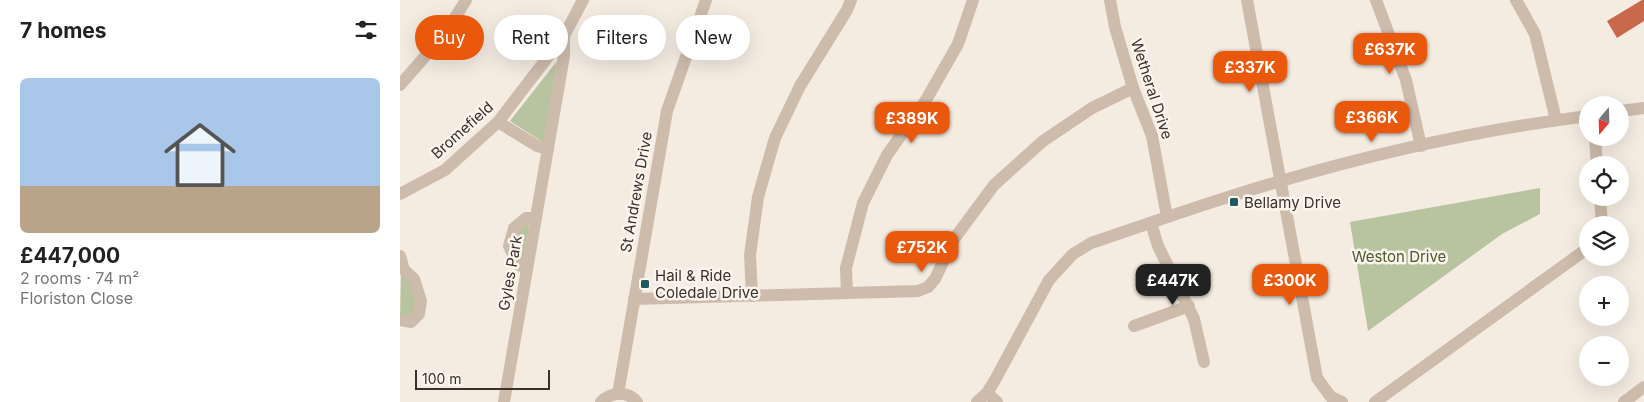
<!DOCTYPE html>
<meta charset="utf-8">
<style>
:root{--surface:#fff;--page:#f6f6f6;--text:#222;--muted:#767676;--line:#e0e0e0;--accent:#ea580c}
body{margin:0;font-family:Inter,sans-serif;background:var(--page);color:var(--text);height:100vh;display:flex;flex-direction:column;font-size:19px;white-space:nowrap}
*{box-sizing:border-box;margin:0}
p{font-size:16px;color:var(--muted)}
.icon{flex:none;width:28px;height:28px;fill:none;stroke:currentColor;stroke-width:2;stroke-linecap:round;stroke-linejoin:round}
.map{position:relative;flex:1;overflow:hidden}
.drawer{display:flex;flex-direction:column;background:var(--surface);width:400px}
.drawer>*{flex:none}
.guide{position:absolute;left:15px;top:15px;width:475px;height:45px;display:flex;gap:10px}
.needle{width:32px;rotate:199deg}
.buttons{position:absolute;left:1179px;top:96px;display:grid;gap:10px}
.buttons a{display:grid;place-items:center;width:50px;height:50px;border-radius:50%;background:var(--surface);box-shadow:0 5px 20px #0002;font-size:25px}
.scale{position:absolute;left:15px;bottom:12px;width:135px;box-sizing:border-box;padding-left:5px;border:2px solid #3b302b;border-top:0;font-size:14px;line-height:18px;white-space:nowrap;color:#3b302b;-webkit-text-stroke:4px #fbf5ee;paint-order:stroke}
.price{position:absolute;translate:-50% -42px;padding:0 11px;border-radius:10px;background:var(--accent);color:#fff;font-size:16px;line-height:32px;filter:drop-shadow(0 1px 2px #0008)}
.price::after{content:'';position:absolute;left:50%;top:30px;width:15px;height:11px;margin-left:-8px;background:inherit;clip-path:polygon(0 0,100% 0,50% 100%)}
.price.active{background:#222;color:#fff}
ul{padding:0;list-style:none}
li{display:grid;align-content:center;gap:10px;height:265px;padding:0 20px}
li+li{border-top:1px solid var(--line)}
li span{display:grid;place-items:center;height:155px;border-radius:8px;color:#555}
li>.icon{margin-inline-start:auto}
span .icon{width:90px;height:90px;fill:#fffc;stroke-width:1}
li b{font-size:21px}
h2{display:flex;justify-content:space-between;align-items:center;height:60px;padding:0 20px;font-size:21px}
.tag{padding:0 18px;border-radius:22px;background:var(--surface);box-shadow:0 5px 20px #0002;font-size:18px;line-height:45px}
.tag.active{background:var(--accent);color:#fff}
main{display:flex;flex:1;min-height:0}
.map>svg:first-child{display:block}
.green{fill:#b8c4a0}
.building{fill:#c8694b}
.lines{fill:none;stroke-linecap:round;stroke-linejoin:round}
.minor{stroke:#cdbbac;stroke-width:12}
.poi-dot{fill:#1f5a5e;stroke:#fbf5ee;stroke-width:2}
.labels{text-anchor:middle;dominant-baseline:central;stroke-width:5;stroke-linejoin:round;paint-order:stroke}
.street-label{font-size:15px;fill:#3b302b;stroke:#fbf5ee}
.poi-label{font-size:15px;fill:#3b302b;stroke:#fbf5ee;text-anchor:start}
.park-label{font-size:15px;fill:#4a5a2e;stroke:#fbf5ee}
</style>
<main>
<section class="drawer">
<h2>7 homes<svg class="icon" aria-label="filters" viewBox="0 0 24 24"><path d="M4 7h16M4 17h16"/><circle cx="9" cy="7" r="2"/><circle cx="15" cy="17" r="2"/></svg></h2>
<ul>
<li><span style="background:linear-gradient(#a9c7e8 70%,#b9a48a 0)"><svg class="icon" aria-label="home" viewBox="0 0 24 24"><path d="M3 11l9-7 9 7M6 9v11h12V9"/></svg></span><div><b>£447,000</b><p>2 rooms · 74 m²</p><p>Floriston Close</p></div></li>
</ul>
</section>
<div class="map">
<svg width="1244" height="402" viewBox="0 0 1244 402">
<rect width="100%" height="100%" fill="#f4ebe1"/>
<g class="green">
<polygon points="157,61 144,143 110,121"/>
<polygon points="1140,188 1140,214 1102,234 968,331 950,222"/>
<path d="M128,223l1,4 -5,31 -2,4 -4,-1c-5,-23 -10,-23 10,-38z"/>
<polygon points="1,275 8,275 18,301 13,313 8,317 0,317"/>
</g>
<polygon class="building" points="1242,0 1244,0 1244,21 1217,38 1207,21"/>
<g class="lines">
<g class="minor">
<polyline points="710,0 715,27 733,88 752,136 767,217"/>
<polyline points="847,0 917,378 931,397 942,402"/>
<polyline points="976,0 1006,80 1021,146"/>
<polyline points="1116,0 1135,34 1156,120"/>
<path d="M0,85c24,-27 48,-54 66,-85"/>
<polyline points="1220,111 1244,108"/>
<polyline points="98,122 137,146 148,149"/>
<polyline points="1195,138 1197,165"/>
<polyline points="0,194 45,170 98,122 164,36 183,0"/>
<polyline points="1200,198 1202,225"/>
<polyline points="751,223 758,246 794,319 804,362"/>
<polyline points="0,256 4,270 14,279 21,301 19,314 11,322 0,320"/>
<polyline points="127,269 117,264 109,246 114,228 126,218 136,218"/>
<polyline points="447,292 446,268 463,203 487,155 526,100 558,44 573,0"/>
<polyline points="352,296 350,255 358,197 375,138 400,86 447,10 451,0"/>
<polyline points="234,299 518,291 528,287 535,279 554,239 594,185 643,141 692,108 733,88"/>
<polyline points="734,326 789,306"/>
<polyline points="587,393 597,402"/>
<polyline points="218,394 267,111 306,0"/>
<polyline points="104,402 164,56 164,36"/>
<path d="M201,402c10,-10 26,-12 36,0"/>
<path d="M577,402l10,-9 8,-13 54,-100 24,-26 18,-11c63,-21 126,-44 190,-62 99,-29 204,-52 307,-65"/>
<polyline points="975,402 1188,248"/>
<polyline points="1224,402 1244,387"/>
</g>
</g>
<g class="poi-dot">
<rect x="829" y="197" width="10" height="10" rx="2.5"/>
<rect x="240" y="279" width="10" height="10" rx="2.5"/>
</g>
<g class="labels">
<g class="street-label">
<text transform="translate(752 89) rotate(72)">Wetheral Drive</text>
<text transform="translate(62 130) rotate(-42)">Bromefield</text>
<text transform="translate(236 192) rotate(-80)">St Andrews Drive</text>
<text transform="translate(110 273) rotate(-80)">Gyles Park</text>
</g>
<g class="poi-label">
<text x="844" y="202">Bellamy Drive</text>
<text x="255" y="275">Hail &amp; Ride<tspan x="255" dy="17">Coledale Drive</tspan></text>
</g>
<g class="park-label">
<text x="999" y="256">Weston Drive</text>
</g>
</g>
</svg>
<div class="buttons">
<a><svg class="needle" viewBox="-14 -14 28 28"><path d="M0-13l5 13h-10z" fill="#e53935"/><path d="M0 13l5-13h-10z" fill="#767676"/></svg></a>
<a><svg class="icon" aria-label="locate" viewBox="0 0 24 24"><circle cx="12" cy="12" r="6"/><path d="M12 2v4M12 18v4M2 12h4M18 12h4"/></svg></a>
<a><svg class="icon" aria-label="layers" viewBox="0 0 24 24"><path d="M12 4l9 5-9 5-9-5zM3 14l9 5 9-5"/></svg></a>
<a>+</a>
<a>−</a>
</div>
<div class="scale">100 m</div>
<b class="price" style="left:990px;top:75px">£637K</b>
<b class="price" style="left:850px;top:93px">£337K</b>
<b class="price" style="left:972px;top:143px">£366K</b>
<b class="price" style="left:512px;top:144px">£389K</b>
<b class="price" style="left:522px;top:273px">£752K</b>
<b class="price active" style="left:773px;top:306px">£447K</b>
<b class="price" style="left:890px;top:306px">£300K</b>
<div class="guide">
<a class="tag active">Buy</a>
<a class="tag">Rent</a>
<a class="tag">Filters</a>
<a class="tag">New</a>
</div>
</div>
</main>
